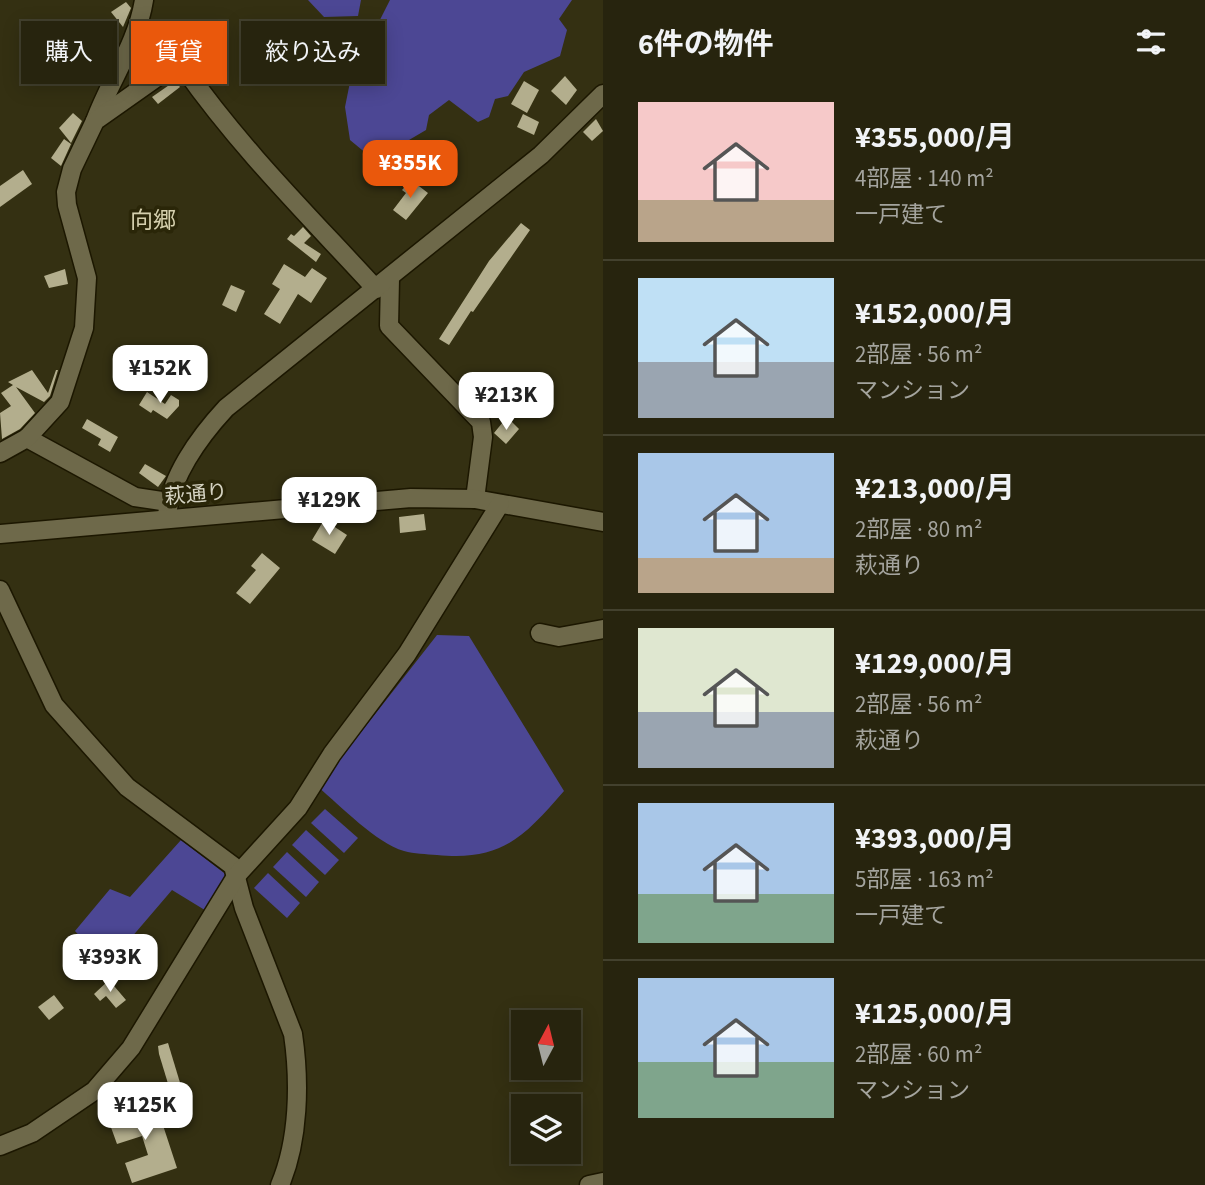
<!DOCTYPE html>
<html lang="ja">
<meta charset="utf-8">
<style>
:root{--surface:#27240e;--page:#2f2c17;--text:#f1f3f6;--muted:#a4a49e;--line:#43412e;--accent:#ea580c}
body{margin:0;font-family:"Source Sans 3","Noto Sans JP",sans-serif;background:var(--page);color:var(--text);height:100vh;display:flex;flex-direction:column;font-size:26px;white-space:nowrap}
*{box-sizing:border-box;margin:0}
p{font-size:23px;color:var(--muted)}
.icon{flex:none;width:38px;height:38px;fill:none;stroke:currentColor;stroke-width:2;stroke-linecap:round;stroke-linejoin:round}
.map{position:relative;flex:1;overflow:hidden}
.panel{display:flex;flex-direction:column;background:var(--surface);width:602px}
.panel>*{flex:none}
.hud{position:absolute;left:21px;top:21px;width:476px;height:63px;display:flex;gap:14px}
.needle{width:46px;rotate:7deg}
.buttons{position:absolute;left:511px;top:1010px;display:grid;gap:14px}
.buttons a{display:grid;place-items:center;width:70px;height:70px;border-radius:0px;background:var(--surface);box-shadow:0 4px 18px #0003,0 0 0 2px var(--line);font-size:35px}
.price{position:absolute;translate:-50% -60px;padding:0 16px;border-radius:14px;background:#fff;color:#222;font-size:23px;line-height:46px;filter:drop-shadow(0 2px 4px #0008)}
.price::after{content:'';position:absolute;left:50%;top:42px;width:21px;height:16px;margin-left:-10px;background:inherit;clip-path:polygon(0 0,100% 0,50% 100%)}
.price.selected{background:var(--accent);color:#fff}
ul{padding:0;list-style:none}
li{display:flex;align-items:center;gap:21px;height:175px;padding:0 35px}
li+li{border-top:2px solid var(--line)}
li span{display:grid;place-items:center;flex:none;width:196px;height:140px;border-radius:0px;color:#555}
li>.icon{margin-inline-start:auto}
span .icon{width:84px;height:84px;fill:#fffc;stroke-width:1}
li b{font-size:30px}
h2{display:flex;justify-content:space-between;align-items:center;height:84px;padding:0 35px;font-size:30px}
.pill{padding:0 24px;border-radius:0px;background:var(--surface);box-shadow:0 4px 18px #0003,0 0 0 2px var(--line);font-size:24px;line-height:63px}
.pill.selected{background:var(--accent);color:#fff}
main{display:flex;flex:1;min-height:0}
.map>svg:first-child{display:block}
.green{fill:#4c4794}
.building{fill:#b3ae8d}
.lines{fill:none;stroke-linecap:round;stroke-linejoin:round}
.minor-casing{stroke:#1c1700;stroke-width:21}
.minor{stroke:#6e694a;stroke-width:18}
.labels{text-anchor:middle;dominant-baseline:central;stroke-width:7;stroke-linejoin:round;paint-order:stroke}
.street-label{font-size:21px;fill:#d4d2c1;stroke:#2a2608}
.neighbourhood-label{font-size:23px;fill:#d5d0ae;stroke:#2a2608}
</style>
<main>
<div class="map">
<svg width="603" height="1185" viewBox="0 0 603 1185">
<rect width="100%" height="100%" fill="#343012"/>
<g class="green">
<polygon points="308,0 361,0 358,16 324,17"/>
<polygon points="390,0 572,0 559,19 567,30 560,56 524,72 508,96 495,99 489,117 478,122 449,100 429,115 426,130 409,140 385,169 350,140 345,107 351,77"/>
<path d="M437,635l32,1 95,155c-41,47 -62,70 -127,64 -11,-1 -23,-1 -33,-4 -28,-8 -63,-45 -86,-64z"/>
<polygon points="325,809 358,838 344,853 311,823"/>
<polygon points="306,830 339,860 325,875 292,845"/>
<polygon points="181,840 228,876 208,912 172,890 107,966 75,931 110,889 130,897"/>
<polygon points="287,852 319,882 306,897 273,867"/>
<polygon points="268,873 300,903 287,918 254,888"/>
</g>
<g class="building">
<polygon points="126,2 131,8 123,27 111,12"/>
<polygon points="152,25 172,37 184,55 172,55 161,61 144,40"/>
<polygon points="565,76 577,90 566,105 551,91"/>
<polygon points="175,81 180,87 158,104 152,97"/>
<polygon points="524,81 539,90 527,113 511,104"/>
<polygon points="73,113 82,121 71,143 59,128"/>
<polygon points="523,114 539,122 534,135 517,127"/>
<polygon points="596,119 603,131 592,141 583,132"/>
<polygon points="64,139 71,144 61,166 51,158"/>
<polygon points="23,170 32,184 0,207 0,186"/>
<polygon points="411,180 428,193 406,220 393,210 406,193 402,190"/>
<polygon points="521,223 530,230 473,312 471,311 449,345 439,339 489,261"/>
<polygon points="303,227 311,236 304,243 321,254 316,262 287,239 291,234 294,236"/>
<polygon points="284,264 305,277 312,268 327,278 311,303 298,294 280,324 264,314 280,289 272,284"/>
<polygon points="65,269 68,284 49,288 44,276"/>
<polygon points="231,285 245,291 236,312 222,305"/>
<polygon points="32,370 48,393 56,370 58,370 50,396 44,402 16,387 35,413 20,429 2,439 0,413 11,406 1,393 13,385 8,382"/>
<polygon points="147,392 165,404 171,395 179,400 179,406 167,419 153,410 151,413 139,405"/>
<polygon points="87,419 118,437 110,452 98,445 101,439 82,428"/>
<polygon points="511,421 519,429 506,444 494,433 503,422 508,425"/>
<polygon points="145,464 166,476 158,487 139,473"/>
<polygon points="424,514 426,530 400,533 399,517"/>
<polygon points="324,520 347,535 335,554 312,540"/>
<polygon points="262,553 280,568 250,604 236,593 256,570 251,566"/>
<polygon points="109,980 126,1000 116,1008 106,996 100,1001 94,994"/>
<polygon points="54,995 64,1008 49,1020 38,1007"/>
<polygon points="168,1043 191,1119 180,1123 159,1054 158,1046"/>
<polygon points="156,1104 177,1168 132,1183 125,1163 148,1155 142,1136 117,1144 108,1119"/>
</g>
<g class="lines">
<defs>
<g id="minor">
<polyline points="132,43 159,76"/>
<path d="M95,121c15,-41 42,-77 49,-121"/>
<polyline points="390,279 389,326 481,422 483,437 475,499"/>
<polyline points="27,438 135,497 168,502"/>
<path d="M0,453l27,-15 33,-36 24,-74 3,-50 -20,-73 -1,-13 6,-23 23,-48 78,-55 11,2c57,81 126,149 192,221"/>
<path d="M167,519c1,-40 33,-83 59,-111l315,-253 62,-61"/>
<polyline points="0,534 411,498 475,499 603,522"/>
<path d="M0,590l54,115 73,82 106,79 11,42 49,126c7,48 6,106 -13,151"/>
<polyline points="540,633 559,637 603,629"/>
<polyline points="0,1146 32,1133 94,1091 131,1048 237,875 298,808 332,754 407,654 500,504"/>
<polyline points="589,1185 603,1182"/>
</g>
</defs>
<use href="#minor" class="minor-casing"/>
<use href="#minor" class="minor"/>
</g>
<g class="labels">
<g class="street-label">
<text transform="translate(196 494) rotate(-5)">萩通り</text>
</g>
<g class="neighbourhood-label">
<text x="153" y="220">向郷</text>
</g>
</g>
</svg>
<div class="buttons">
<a><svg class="needle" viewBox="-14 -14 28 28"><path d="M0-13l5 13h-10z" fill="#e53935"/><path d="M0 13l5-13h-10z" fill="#a4a49e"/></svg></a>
<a><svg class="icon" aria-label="layers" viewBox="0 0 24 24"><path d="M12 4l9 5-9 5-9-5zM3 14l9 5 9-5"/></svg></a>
</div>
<b class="price selected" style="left:410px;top:200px">¥355K</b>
<b class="price" style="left:160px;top:405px">¥152K</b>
<b class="price" style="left:506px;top:432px">¥213K</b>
<b class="price" style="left:329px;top:537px">¥129K</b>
<b class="price" style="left:110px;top:994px">¥393K</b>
<b class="price" style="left:145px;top:1142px">¥125K</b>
<div class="hud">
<a class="pill">購入</a>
<a class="pill selected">賃貸</a>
<a class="pill">絞り込み</a>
</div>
</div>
<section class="panel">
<h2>6件の物件<svg class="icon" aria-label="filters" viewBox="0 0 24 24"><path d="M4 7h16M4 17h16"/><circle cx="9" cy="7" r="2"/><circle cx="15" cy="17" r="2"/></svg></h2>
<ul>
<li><span style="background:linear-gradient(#f6c9c9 70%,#b9a48a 0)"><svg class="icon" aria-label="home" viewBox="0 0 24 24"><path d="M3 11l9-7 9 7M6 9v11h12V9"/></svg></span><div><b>¥355,000/月</b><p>4部屋 · 140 m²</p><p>一戸建て</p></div></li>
<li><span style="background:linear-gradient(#bfe0f5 60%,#9aa5b1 0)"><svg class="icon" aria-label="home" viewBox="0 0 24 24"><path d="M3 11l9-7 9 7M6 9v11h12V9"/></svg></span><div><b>¥152,000/月</b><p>2部屋 · 56 m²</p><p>マンション</p></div></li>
<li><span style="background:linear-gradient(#a9c7e8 75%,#b9a48a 0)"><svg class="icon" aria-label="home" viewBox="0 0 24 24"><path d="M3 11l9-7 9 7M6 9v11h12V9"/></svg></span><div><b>¥213,000/月</b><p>2部屋 · 80 m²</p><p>萩通り</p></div></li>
<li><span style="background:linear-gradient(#dfe7d0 60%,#9aa5b1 0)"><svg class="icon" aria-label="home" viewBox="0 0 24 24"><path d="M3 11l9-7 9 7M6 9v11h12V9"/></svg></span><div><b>¥129,000/月</b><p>2部屋 · 56 m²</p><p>萩通り</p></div></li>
<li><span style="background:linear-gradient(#a9c7e8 65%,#7fa58c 0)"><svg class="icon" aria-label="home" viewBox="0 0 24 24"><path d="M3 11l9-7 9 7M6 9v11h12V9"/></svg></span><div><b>¥393,000/月</b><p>5部屋 · 163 m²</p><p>一戸建て</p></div></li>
<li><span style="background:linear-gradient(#a9c7e8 60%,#7fa58c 0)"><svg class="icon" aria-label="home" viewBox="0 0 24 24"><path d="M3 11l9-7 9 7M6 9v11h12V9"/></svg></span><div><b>¥125,000/月</b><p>2部屋 · 60 m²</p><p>マンション</p></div></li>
</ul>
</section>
</main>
